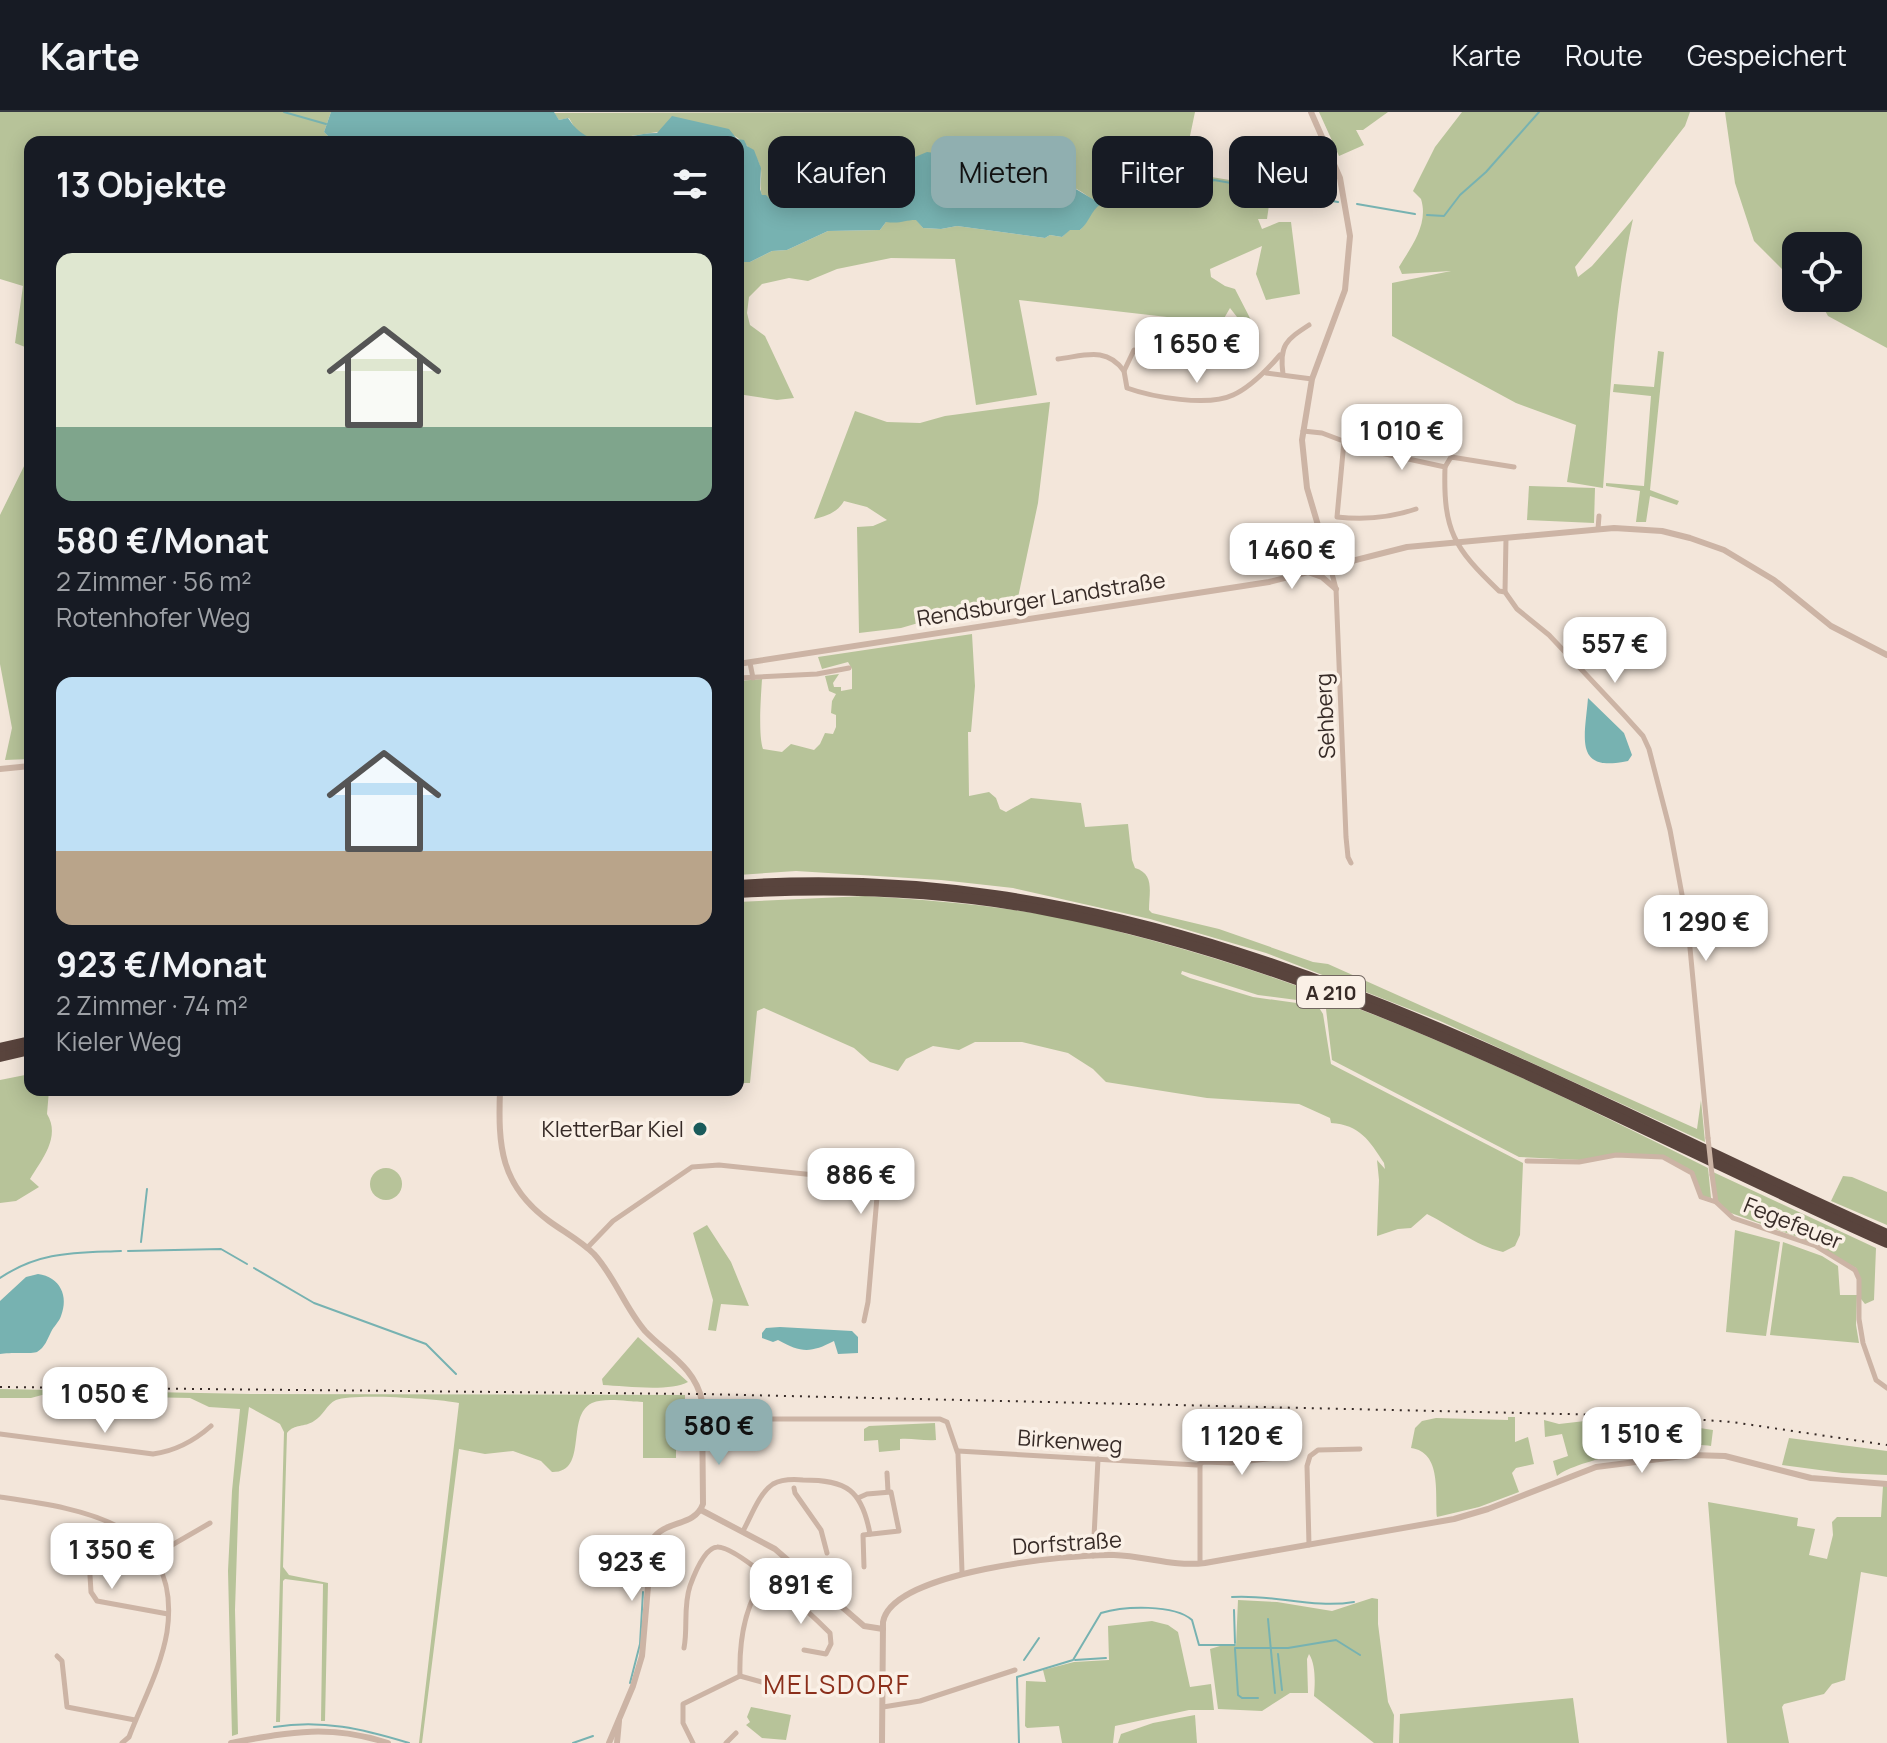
<!DOCTYPE html>
<html lang="de">
<meta charset="utf-8">
<style>
:root{--surface:#171b24;--page:#242831;--text:#f1f3f6;--muted:#9ea1a6;--line:#363941;--accent:#90afb0}
body{margin:0;font-family:Manrope,sans-serif;background:var(--page);color:var(--text);height:100vh;display:flex;flex-direction:column;font-size:30px;white-space:nowrap}
*{box-sizing:border-box;margin:0}
p{font-size:26px;color:var(--muted)}
.icon{flex:none;width:44px;height:44px;fill:none;stroke:currentColor;stroke-width:2;stroke-linecap:round;stroke-linejoin:round}
.map{position:relative;flex:1;overflow:hidden}
.side{position:absolute;left:24px;top:24px;width:720px;height:960px;display:flex;flex-direction:column;background:var(--surface);border-radius:16px;box-shadow:0 4px 20px #0003}
.side>*{flex:none}
.guide{position:absolute;left:768px;top:24px;width:760px;height:72px;display:flex;gap:16px}
.tools{position:absolute;left:1782px;top:120px;display:grid;gap:16px}
.tools a{display:grid;place-items:center;width:80px;height:80px;border-radius:16px;background:var(--surface);box-shadow:0 4px 20px #0003;font-size:40px}
.price{position:absolute;translate:-50% -68px;padding:0 18px;border-radius:16px;background:#fff;color:#222;font-size:26px;line-height:52px;filter:drop-shadow(0 2px 4px #0008)}
.price::after{content:'';position:absolute;left:50%;top:48px;width:24px;height:18px;margin-left:-12px;background:inherit;clip-path:polygon(0 0,100% 0,50% 100%)}
.price.active{background:var(--accent);color:#111}
ul{padding:0;list-style:none}
li{display:grid;align-content:center;gap:16px;height:424px;padding:0 32px}
li span{display:grid;place-items:center;height:248px;border-radius:16px;color:#555}
li>.icon{margin-inline-start:auto}
span .icon{width:144px;height:144px;fill:#fffc;stroke-width:1}
li b{font-size:34px}
h2{display:flex;justify-content:space-between;align-items:center;height:96px;padding:0 32px;font-size:34px}
.chip{padding:0 28px;border-radius:16px;background:var(--surface);box-shadow:0 4px 20px #0003;font-size:28px;line-height:72px}
.chip.active{background:var(--accent);color:#111}
header{display:flex;align-items:center;gap:48px;box-sizing:border-box;height:112px;padding:0 40px;background:var(--surface);border-bottom:2px solid var(--line)}
header strong{font-size:38px}
nav{display:flex;gap:44px;margin-inline-start:auto;font-size:28px}
.map>svg:first-child{display:block}
.green{fill:#b7c399}
.water{fill:#77b2b1}
.lines{fill:none;stroke-linecap:round;stroke-linejoin:round}
.stream{stroke:#77b2b1;stroke-width:2}
.minor{stroke:#ccb4a5;stroke-width:5}
.tertiary{stroke:#ccb4a5;stroke-width:6}
.motorway{stroke:#59443d;stroke-width:10}
.rail{stroke:#372b27;stroke-width:2;stroke-dasharray:2 6;stroke-linecap:butt}
.minor-bridge{stroke:#ccb4a5;stroke-width:5}
.poi-dot{fill:#1a5b5b;stroke:#faf0e6;stroke-width:3}
.labels{text-anchor:middle;dominant-baseline:central;stroke-width:7;stroke-linejoin:round;paint-order:stroke}
.shield{fill:#faf0e6;stroke:#726660;stroke-width:2}
.shield-label{font-size:20px;font-weight:bold;fill:#372b27}
.street-label{font-size:22px;fill:#372b27;stroke:#faf0e6}
.poi-label{font-size:22px;fill:#372b27;stroke:#faf0e6;text-anchor:end}
.quarter-label{font-size:26px;letter-spacing:2px;fill:#8b2f1b;stroke:#faf0e6}
</style>
<header>
<strong>Karte</strong>
<nav><a>Karte</a><a>Route</a><a>Gespeichert</a></nav>
</header>
<div class="map">
<svg width="1887" height="1631" viewBox="0 0 1887 1631">
<rect width="100%" height="100%" fill="#f3e6da"/>
<g class="green">
<polygon points="0,0 331,0 324,20 334,30 30,30 30,237 15,231 23,174 0,167"/>
<path d="M1007,0h188l-5,24 -15,35 121,20 -2,9 -24,-2 -3,21h-9l4,10 17,-7h12l9,72 -34,6 -10,-26 6,-28 -52,23 1,8 14,9 10,3 17,33 -8,4 -14,-18 -15,26 -48,-17 -148,-17 18,95 -61,10 -21,-146 -64,-1 -54,11 -29,12 -19,-3 -27,6 -13,13 -2,16 3,12 15,11 29,62 -17,2 -39,-6v-132h12l22,-11 15,-1 41,-19 52,-1 6,-8 30,-3 7,9 18,1 16,-3 88,12 5,-3 12,2 7,-7h11c9,-8 9,-19 20,-26 -18,-10 -22,-20 -45,-18l-12,-10h-36l-31,-19c-10,2 -15,-3 -25,-3 -31,-1 -73,42 -102,28 -5,-3 -10,-10 -14,-13l-20,17 3,7 -5,14 -27,-1 -24,-10c-3,-10 0,-17 -1,-26 -5,-25 -34,-43 -58,-45l-98,15 -19,-2 -10,-8 -7,-12 -10,2 -5,-7z"/>
<polygon points="1319,0 1388,0 1363,18 1356,18 1364,33 1339,44"/>
<path d="M1462,0h228l-5,14c-37,47 -72,94 -110,141l3,10 14,-11 41,-47c-19,85 -23,181 -30,269l-36,-6 9,-57 -60,-22 -124,-67v-53l59,-12 -49,3 -3,-7c12,-20 30,-43 22,-68l-8,-8 22,-44z"/>
<polygon points="1725,0 1887,0 1887,236 1828,204 1818,186 1848,186 1848,134 1796,134 1796,166 1788,163 1754,129 1735,71"/>
<polygon points="1658,239 1664,240 1650,378 1679,389 1677,393 1650,384 1646,410 1636,410 1640,379 1606,374 1606,371 1644,374 1651,284 1613,280 1614,272 1654,275"/>
<path d="M1050,290l-12,101 -22,104 -77,10 -38,11 -42,5 -2,-106 16,-1 14,-6 -20,-13 -23,-6c-7,12 -18,15 -30,18l41,-108 32,11 33,1 25,-7z"/>
<polygon points="30,342 30,647 5,648 12,616 0,552 0,403"/>
<polygon points="1529,374 1595,376 1594,411 1527,408"/>
<path d="M972,522l3,52 -4,46h-3l1,64 20,-4 7,6 4,11 6,3 25,-14 50,5 4,24 43,-3 4,36 3,8c20,6 14,24 14,42l3,3 67,16 94,33 15,2 369,165 4,-29 4,42 -265,-121 -174,-68 -116,-34 -137,-31 -72,-8 -145,-9 -58,4v-194l24,-2c-1,17 -4,55 1,70l19,3 9,-8 23,6 6,-6 5,-11 8,1 3,-7v-12l-5,-2 1,-12 4,-7 -7,-3 -4,-15 14,-2 -6,9 1,4h7v4l11,-2v-20l-4,-7 -26,7 -4,-12z"/>
<path d="M865,784c63,4 126,9 187,20 33,6 64,15 95,23 195,52 381,138 561,229l3,30 -8,-1 -11,-26 -26,-14 -51,-3 -35,6 -61,-3 -187,-97 -6,-51 -6,-6 -62,-8 -76,-24 -1,3 9,4 63,19 65,9 5,8 8,50 192,99 -3,72 -5,11 -12,6c-29,-7 -50,-25 -76,-38l-16,14 -13,1 -21,7 2,-56 -2,-20 8,9 -1,-6c-15,-23 -24,-38 -53,-40l-1,-5 -31,-14 -92,-6 -101,-16 -13,-13 -25,-16 -46,-11h-47l-16,8 -26,-4 -27,13 -8,12 -28,-9 -16,-14 -90,-40 -7,3 -7,72h-12v-181z"/>
<path d="M30,962v16h19l-2,24c14,23 -5,45 -17,65l9,8 -23,14 -16,2v-123z"/>
<circle cx="386" cy="1072" r="16"/>
<polygon points="1713,1060 1876,1136 1874,1188 1865,1192 1861,1187 1860,1166 1856,1156 1806,1128 1728,1100 1717,1088"/>
<polygon points="1843,1064 1852,1065 1887,1080 1887,1113 1831,1089"/>
<polygon points="707,1113 731,1150 749,1194 721,1192 716,1219 708,1218 713,1188 693,1121"/>
<polygon points="1735,1118 1780,1130 1766,1224 1726,1220"/>
<polygon points="1783,1130 1822,1144 1838,1154 1840,1183 1857,1183 1856,1213 1859,1231 1770,1223"/>
<path d="M638,1225l50,45c-18,10 -64,4 -85,3l-1,-6z"/>
<path d="M0,1277l251,5 434,1v7h10l3,39 -22,1v16h-33v-56c-15,0 -37,-5 -51,1 -27,13 -3,70 -40,69l-11,-11 -28,-10 -28,3 -26,-5 -37,294h-3l40,-340c-20,-4 -106,-10 -123,-3 -9,4 -13,16 -22,21 -10,7 -19,2 -27,12l-4,134 6,8 39,8 -3,138h-4l2,-137 -38,-5 -2,2 -3,141h-4l8,-290 -4,-8 -31,-17 -10,80 -4,123 3,124 -6,2 -4,-165 4,-80 8,-82 -31,-2 -19,-9 -148,-3 -11,3h-31z"/>
<path d="M1508,1305h7v25l13,-5 6,27 -18,4 -4,5 7,19 -40,15 -42,10c-2,-23 5,-65 -26,-69l4,-20 7,-7 14,-3 72,2z"/>
<path d="M1544,1308l15,4 26,-3 61,-1 67,10 -2,16c-31,-5 -130,11 -154,30l-4,-15 15,-5 -6,-22 -17,3z"/>
<path d="M935,1311l1,17c-13,1 -24,-2 -36,-1v11l-21,2 -1,-12 -14,1v-12l5,-3z"/>
<polygon points="1789,1326 1887,1339 1887,1363 1842,1361 1782,1353"/>
<polygon points="1883,1374 1887,1374 1887,1465 1861,1460 1845,1568 1832,1572 1824,1582 1784,1592 1782,1595 1789,1631 1727,1631 1708,1390 1798,1406 1797,1414 1815,1417 1809,1443 1827,1447 1833,1423 1832,1410 1837,1405 1881,1405"/>
<path d="M1372,1486l6,1v25l10,78 6,13 -1,28h-19l-60,-47c1,-13 2,-31 -5,-42l-2,5 1,34h-18l-28,18 -44,-2 -8,-60 10,-3h16l2,-46 39,2 55,9z"/>
<polygon points="1152,1509 1168,1513 1178,1520 1190,1575 1211,1572 1214,1598 1189,1598 1115,1614 1113,1631 1062,1631 1059,1614 1027,1616 1025,1614 1026,1569 1046,1570 1043,1558 1074,1550 1109,1548 1108,1514"/>
<polygon points="1573,1586 1579,1631 1399,1631 1400,1602"/>
<polygon points="751,1595 791,1603 786,1628 762,1626 746,1613 750,1610 747,1605"/>
<polygon points="1195,1603 1197,1631 1118,1631 1121,1622 1153,1611"/>
</g>
<g class="water">
<path d="M331,0h223l5,8 9,-2c25,38 55,15 89,15l15,-17 57,13 8,10 7,1 3,6 7,4 7,18 -1,21 2,6h4l6,6c14,0 22,9 41,6l5,-14 -4,-12 8,-7 13,-5 14,13 10,2 25,-3 22,-14 9,-10 12,-5 60,8 13,7 7,9h36l12,9h14l32,19c-11,7 -11,18 -21,26h-10l-8,7 -12,-2 -5,3 -88,-12 -16,3 -18,-1 -7,-8c-12,0 -15,4 -30,2l-6,8 -52,1 -41,19 -15,1 -22,11h-12v-120h-387l-3,-2 -14,2 -10,-10z"/>
<path d="M1588,586l36,35 8,22 -4,6c-55,12 -43,-24 -40,-63z"/>
<path d="M38,1162c22,3 31,22 23,42 -2,6 -7,10 -10,16 -4,8 -6,15 -14,20 -4,2 -28,0 -37,2v-53l26,-24z"/>
<path d="M780,1215l72,4 6,6v16l-20,1 -4,-13c-23,12 -33,12 -56,-1l-5,2 -11,-4v-5l4,-5z"/>
</g>
<g class="lines">
<g class="stream">
<polyline points="284,0 326,12"/>
<polyline points="1101,92 1168,90 1214,68 1338,90"/>
<polyline points="1357,92 1415,102"/>
<polyline points="1427,103 1444,104 1460,83 1486,60 1539,0"/>
<polyline points="141,1130 147,1077"/>
<polyline points="128,1139 221,1137 247,1152"/>
<polyline points="254,1156 314,1191 426,1232 456,1262"/>
<path d="M0,1166c40,-27 75,-25 121,-27"/>
<polyline points="643,1471 645,1433"/>
<path d="M1232,1485c42,-3 81,12 122,5"/>
<polyline points="1234,1498 1235,1531"/>
<polyline points="1268,1507 1275,1581"/>
<polyline points="1235,1536 1288,1536 1336,1528 1360,1543"/>
<polyline points="1235,1537 1238,1583 1242,1586 1258,1586"/>
<polyline points="1278,1542 1282,1578"/>
<polyline points="1024,1548 1039,1526"/>
<polyline points="1075,1548 1106,1546"/>
<polyline points="630,1571 640,1532 643,1480"/>
<path d="M274,1615c48,-8 89,2 135,16"/>
<polyline points="573,1631 593,1624"/>
<path d="M1019,1631l-2,-66 56,-17 28,-47c23,-7 73,-9 91,7l7,25h36"/>
</g>
<g class="minor">
<path d="M1134,238l-10,21 3,17c25,9 81,19 106,7 18,-8 34,-25 47,-40"/>
<path d="M1058,247c26,-3 48,-13 66,12"/>
<polyline points="1266,261 1312,267"/>
<path d="M1283,262c-4,-29 3,-34 26,-49"/>
<path d="M1303,319l19,2 45,17 78,17c-2,64 9,81 54,124l6,1 12,17 32,26 76,81 18,20 6,13 21,81 18,97 20,211"/>
<path d="M1344,329l-7,76c26,3 53,1 79,-8"/>
<polyline points="1445,355 1451,345 1514,355"/>
<polyline points="1598,417 1599,404"/>
<polyline points="1330,454 1336,477 1346,725 1348,745 1351,751"/>
<polyline points="1505,480 1506,426"/>
<polyline points="750,551 753,566"/>
<polyline points="738,566 817,562 849,556"/>
<polyline points="1527,1049 1579,1050 1616,1043 1663,1045 1692,1061 1701,1085 1716,1090"/>
<polyline points="1712,1063 1716,1090 1733,1106 1816,1134 1855,1158 1859,1167 1859,1207 1863,1231 1876,1268 1887,1276"/>
<polyline points="587,1136 613,1109 692,1055 719,1053 872,1069 875,1072 877,1085 868,1190 864,1209"/>
<polyline points="703,1307 940,1307 947,1310 958,1342 962,1460"/>
<path d="M0,1322l153,20c23,-3 41,-13 58,-28"/>
<polyline points="958,1339 1197,1353 1204,1350 1231,1351 1276,1346"/>
<polyline points="1200,1352 1200,1451"/>
<polyline points="887,1361 888,1379"/>
<polyline points="794,1376 795,1381 821,1418 827,1441"/>
<path d="M0,1385c82,12 183,25 167,135 -6,36 -25,71 -38,105l-7,6"/>
<polyline points="858,1386 867,1382 891,1380 899,1419 863,1423 864,1455"/>
<path d="M743,1419c8,-14 16,-38 30,-47 9,-5 19,-5 30,-4 44,0 59,10 67,54"/>
<polyline points="1309,1433 1307,1354 1310,1344 1318,1338 1360,1337"/>
<polyline points="82,1443 89,1447 91,1480 97,1489 168,1502"/>
<polyline points="153,1444 210,1411"/>
<polyline points="1093,1444 1098,1347"/>
<polyline points="792,1486 810,1467"/>
<path d="M684,1536c4,-21 -1,-41 6,-62 4,-11 14,-38 27,-39 20,-2 97,70 113,86l1,11 -5,10 -22,-4"/>
<polyline points="57,1544 62,1549 67,1595 135,1608"/>
<path d="M740,1564c-1,-35 4,-71 26,-100"/>
<polyline points="883,1595 920,1589 1015,1558"/>
<polyline points="693,1631 683,1611 683,1592 740,1564 806,1582"/>
<polyline points="726,1631 736,1621"/>
</g>
<g class="tertiary">
<polyline points="1311,0 1340,66 1350,124 1345,178 1312,267 1302,328 1307,376 1330,454"/>
<polyline points="1308,460 1322,465 1336,477"/>
<polyline points="738,552 1269,470 1407,435 1614,416 1662,419 1690,426 1724,438 1774,468 1831,514 1887,543"/>
<polyline points="0,657 30,654"/>
<path d="M500,978c-2,56 0,95 49,131 15,11 32,20 45,33 21,23 31,54 51,77 22,23 50,36 57,70l1,103c-9,24 -38,15 -51,36l-10,116 -9,30 -24,57"/>
<polyline points="701,1398 775,1437 864,1514 883,1517"/>
<path d="M231,1631c59,-11 98,-19 157,0"/>
<polyline points="617,1631 619,1609"/>
<path d="M882,1631l1,-121c9,-51 187,-68 231,-67 32,1 59,12 91,8l249,-44 34,-10 108,-42 95,-12 34,1 86,22 76,6"/>
</g>
<g class="motorway">
<path d="M738,773c431,-29 772,180 1149,349"/>
<path d="M738,781c104,-6 208,-2 310,18 298,56 565,210 839,332"/>
<polyline points="0,936 30,929"/>
<polyline points="0,945 30,938"/>
</g>
<polyline class="rail" points="0,1275 701,1282 1651,1304 1732,1310 1887,1333"/>
<polyline class="minor-bridge" points="1708,1026 1712,1063"/>
</g>
<circle class="poi-dot" cx="700" cy="1017" r="8"/>
<g class="labels">
<rect class="shield" x="1297" y="864" width="68" height="32" rx="6"/>
<g class="shield-label">
<text x="1331" y="880">A 210</text>
</g>
<g class="street-label">
<text transform="translate(1041 487) rotate(-9)">Rendsburger Landstraße</text>
<text transform="translate(1325 604) rotate(-93)">Sehberg</text>
<text transform="translate(1793 1111) rotate(22)">Fegefeuer</text>
<text transform="translate(1070 1329) rotate(4)">Birkenweg</text>
<text transform="translate(1067 1431) rotate(-4)">Dorfstraße</text>
</g>
<g class="poi-label">
<text x="684" y="1017">KletterBar Kiel</text>
</g>
<g class="quarter-label">
<text x="837" y="1572">MELSDORF</text>
</g>
</g>
</svg>
<div class="tools">
<a><svg class="icon" aria-label="locate" viewBox="0 0 24 24"><circle cx="12" cy="12" r="6"/><path d="M12 2v4M12 18v4M2 12h4M18 12h4"/></svg></a>
</div>
<b class="price" style="left:1197px;top:273px">1 650 €</b>
<b class="price" style="left:1402px;top:360px">1 010 €</b>
<b class="price" style="left:1292px;top:479px">1 460 €</b>
<b class="price" style="left:1615px;top:573px">557 €</b>
<b class="price" style="left:1706px;top:851px">1 290 €</b>
<b class="price" style="left:861px;top:1104px">886 €</b>
<b class="price" style="left:105px;top:1323px">1 050 €</b>
<b class="price active" style="left:719px;top:1355px">580 €</b>
<b class="price" style="left:1642px;top:1363px">1 510 €</b>
<b class="price" style="left:1242px;top:1365px">1 120 €</b>
<b class="price" style="left:112px;top:1479px">1 350 €</b>
<b class="price" style="left:632px;top:1491px">923 €</b>
<b class="price" style="left:801px;top:1514px">891 €</b>
<div class="guide">
<a class="chip">Kaufen</a>
<a class="chip active">Mieten</a>
<a class="chip">Filter</a>
<a class="chip">Neu</a>
</div>
<section class="side">
<h2>13 Objekte<svg class="icon" aria-label="filters" viewBox="0 0 24 24"><path d="M4 7h16M4 17h16"/><circle cx="9" cy="7" r="2"/><circle cx="15" cy="17" r="2"/></svg></h2>
<ul>
<li><span style="background:linear-gradient(#dfe7d0 70%,#7fa58c 0)"><svg class="icon" aria-label="home" viewBox="0 0 24 24"><path d="M3 11l9-7 9 7M6 9v11h12V9"/></svg></span><div><b>580 €/Monat</b><p>2 Zimmer · 56 m²</p><p>Rotenhofer Weg</p></div></li>
<li><span style="background:linear-gradient(#bfe0f5 70%,#b9a48a 0)"><svg class="icon" aria-label="home" viewBox="0 0 24 24"><path d="M3 11l9-7 9 7M6 9v11h12V9"/></svg></span><div><b>923 €/Monat</b><p>2 Zimmer · 74 m²</p><p>Kieler Weg</p></div></li>
</ul>
</section>
</div>
